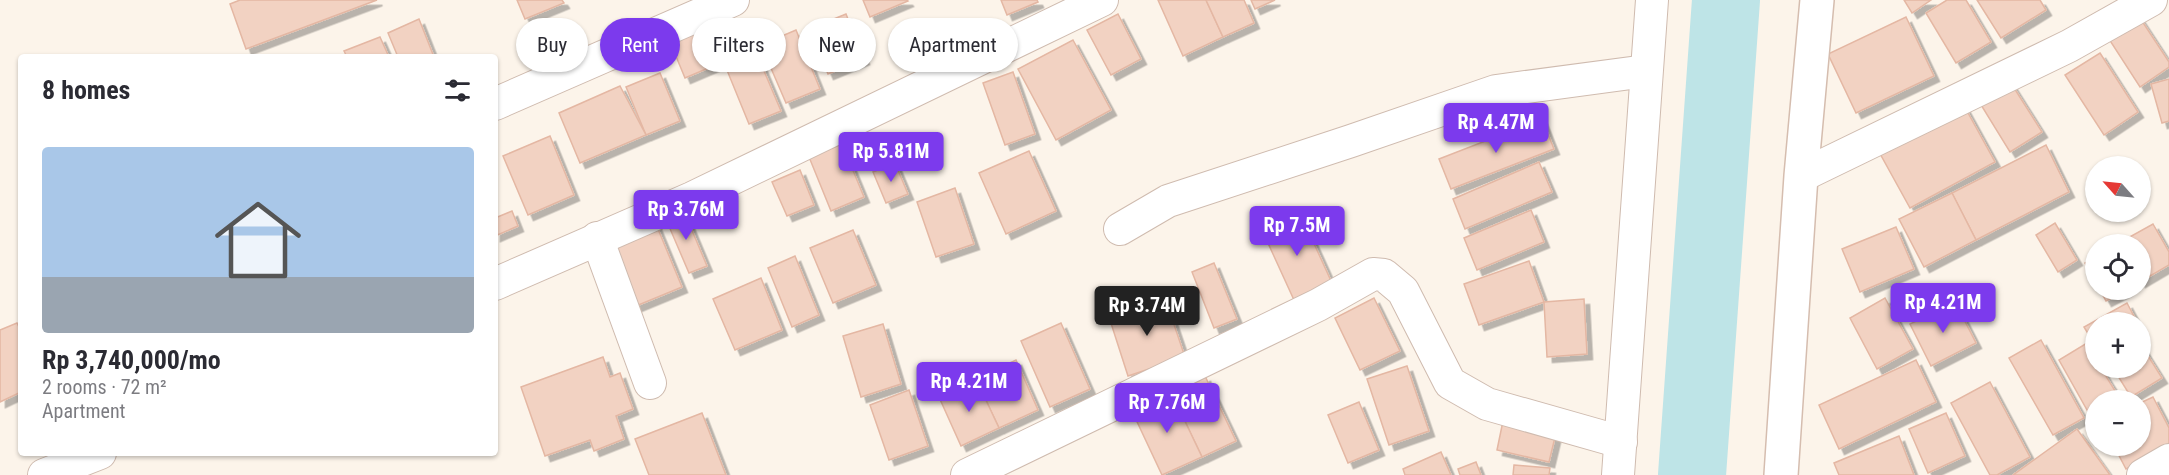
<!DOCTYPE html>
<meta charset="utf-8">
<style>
:root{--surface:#fff;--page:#f2f2f3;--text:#2b2b33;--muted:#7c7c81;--line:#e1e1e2;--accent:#7c3aed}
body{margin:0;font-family:"Roboto Condensed",sans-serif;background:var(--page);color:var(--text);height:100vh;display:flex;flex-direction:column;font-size:22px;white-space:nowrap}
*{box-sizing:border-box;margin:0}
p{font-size:20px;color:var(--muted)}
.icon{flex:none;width:33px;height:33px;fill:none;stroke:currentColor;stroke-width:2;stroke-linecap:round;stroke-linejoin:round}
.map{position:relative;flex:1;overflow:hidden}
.drawer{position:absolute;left:18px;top:54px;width:480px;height:402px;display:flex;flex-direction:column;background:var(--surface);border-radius:6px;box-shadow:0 2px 4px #0004}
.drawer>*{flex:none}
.top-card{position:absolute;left:516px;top:18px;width:570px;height:54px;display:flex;gap:12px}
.needle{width:39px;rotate:297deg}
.buttons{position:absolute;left:2085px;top:156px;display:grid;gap:12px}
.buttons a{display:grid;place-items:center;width:66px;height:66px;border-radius:50%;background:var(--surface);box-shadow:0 2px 4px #0004;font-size:30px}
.price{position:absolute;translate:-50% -51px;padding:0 14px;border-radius:6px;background:var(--accent);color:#fff;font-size:20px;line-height:39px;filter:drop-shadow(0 2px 3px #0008)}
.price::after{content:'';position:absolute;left:50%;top:36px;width:18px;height:14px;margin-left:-9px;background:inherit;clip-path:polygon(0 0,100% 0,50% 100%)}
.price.selected{background:#222;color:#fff}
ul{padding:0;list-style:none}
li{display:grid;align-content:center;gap:12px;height:318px;padding:0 24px}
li+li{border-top:2px solid var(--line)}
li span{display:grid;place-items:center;height:186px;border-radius:6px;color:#555}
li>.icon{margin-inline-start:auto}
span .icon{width:108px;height:108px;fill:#fffc;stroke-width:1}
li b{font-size:26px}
h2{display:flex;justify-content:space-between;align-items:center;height:72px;padding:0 24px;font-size:26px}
.pill{padding:0 21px;border-radius:27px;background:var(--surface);box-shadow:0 2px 4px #0004;font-size:21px;line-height:54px}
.pill.selected{background:var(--accent);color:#fff}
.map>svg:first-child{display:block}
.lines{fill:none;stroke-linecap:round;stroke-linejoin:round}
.river{stroke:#bee4e7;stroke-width:68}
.building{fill:#f2d2c2;stroke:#e4b7a3;stroke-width:1.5;filter:url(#shadow)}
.street-casing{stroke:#cfbbaf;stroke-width:34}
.secondary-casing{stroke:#d5bdaf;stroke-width:36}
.street{stroke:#fff;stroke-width:32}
.secondary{stroke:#fff;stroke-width:33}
</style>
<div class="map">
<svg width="2169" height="475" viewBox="0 0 2169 475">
<defs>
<filter id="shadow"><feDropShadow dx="5.5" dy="5.5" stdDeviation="0" flood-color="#0004"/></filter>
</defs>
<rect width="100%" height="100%" fill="#fcf4ea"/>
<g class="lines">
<polyline class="river" points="1692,475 1726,0"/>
</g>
<g class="building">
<polygon points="240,0 377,0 246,49 230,4"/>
<polygon points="517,0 562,0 564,3 525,19"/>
<polygon points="863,0 907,0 908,1 870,17"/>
<polygon points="1001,0 1037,0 1038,2 1007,15"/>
<polygon points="1158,0 1206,0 1223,37 1183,56"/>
<polygon points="1206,0 1244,0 1254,23 1223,37"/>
<polygon points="1251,0 1275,0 1255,9"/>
<polygon points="1904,0 1931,0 1912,13"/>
<polygon points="1947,0 1966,0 1991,42 1956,63 1926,13"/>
<polygon points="1977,0 2040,0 2046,10 2001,38"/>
<polygon points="846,14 864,59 828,74 809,29"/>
<polygon points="1118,14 1141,59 1111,75 1087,30"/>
<polygon points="2138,15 2169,62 2169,67 2140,87 2107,36"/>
<polygon points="1906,17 1934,76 1856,113 1828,54"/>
<polygon points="419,19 434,57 398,57 388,33"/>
<polygon points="703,22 720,63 685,78 668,37"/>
<polygon points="796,30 820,89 786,103 761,45"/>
<polygon points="380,37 389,57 347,57 344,51"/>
<polygon points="1073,40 1111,110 1056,140 1018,69"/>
<polygon points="753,45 781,111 749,124 722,58"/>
<polygon points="2100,53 2138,112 2104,135 2065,75"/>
<polygon points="1013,72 1035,134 1005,145 983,83"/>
<polygon points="660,73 680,121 646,135 626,87"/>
<polygon points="2169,79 2169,121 2162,123 2151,84"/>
<polygon points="2009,80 2042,132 2010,152 1978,100"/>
<polygon points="620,86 646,135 580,163 559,113"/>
<polygon points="1962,102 1995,162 1910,208 1878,150"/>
<polygon points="1542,119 1554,149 1451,189 1439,159"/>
<polygon points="550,136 574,195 528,215 503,156"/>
<polygon points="842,144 864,197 831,211 809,157"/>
<polygon points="2046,145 2069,192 1976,240 1952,193"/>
<polygon points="1029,151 1056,211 1006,234 979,173"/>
<polygon points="1539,162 1552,192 1465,229 1453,199"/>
<polygon points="895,163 908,194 886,203 873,172"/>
<polygon points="800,170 814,205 787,216 772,182"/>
<polygon points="955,188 974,244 936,257 917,202"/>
<polygon points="1952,193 1976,240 1924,267 1899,219"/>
<polygon points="683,209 707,266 689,273 665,217"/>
<polygon points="1531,210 1544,242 1477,270 1464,238"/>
<polygon points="512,211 518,226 495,236 495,218"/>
<polygon points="1300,213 1332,283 1294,300 1262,230"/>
<polygon points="653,217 682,287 636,306 607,236"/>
<polygon points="2055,223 2077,260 2058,272 2036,235"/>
<polygon points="2153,224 2169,252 2169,265 2140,282 2140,244 2117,244"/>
<polygon points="1896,227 1914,269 1860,292 1842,249"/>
<polygon points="853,230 876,285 833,303 810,248"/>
<polygon points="795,256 819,315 792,327 768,268"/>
<polygon points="2096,257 2096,282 2085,263"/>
<polygon points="1529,261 1544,302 1479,325 1464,284"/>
<polygon points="1214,263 1237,319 1214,328 1192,272"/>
<polygon points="761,278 782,330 735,350 713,299"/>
<polygon points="2100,290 2127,290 2106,301"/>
<polygon points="1165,298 1185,357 1128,376 1109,317"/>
<polygon points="1374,298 1400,351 1360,370 1335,318"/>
<polygon points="1885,298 1913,349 1877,369 1850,318"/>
<polygon points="1584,299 1587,354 1547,357 1544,302"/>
<polygon points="1955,302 1976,343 1931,366 1910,324"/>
<polygon points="2127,303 2137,322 2096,322 2096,347 2084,327"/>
<polygon points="17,323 21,331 21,392 0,402 0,330"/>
<polygon points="1061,323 1090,389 1050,407 1021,341"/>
<polygon points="883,324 901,384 861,397 843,336"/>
<polygon points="2041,340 2084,418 2053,435 2009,358"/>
<polygon points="2087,343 2096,357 2096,368 2101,368 2120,399 2096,400 2096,415 2091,417 2059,360"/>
<polygon points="2140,343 2162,378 2131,397 2113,368 2140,368"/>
<polygon points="603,357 610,377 620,373 633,409 616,416 624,439 594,451 590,440 545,456 521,387"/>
<polygon points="1016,360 1038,410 999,428 976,379"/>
<polygon points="1916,360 1936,402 1839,449 1819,405"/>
<polygon points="1407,366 1429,431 1389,445 1367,379"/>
<polygon points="1205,376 1236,441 1202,457 1171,392"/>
<polygon points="976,379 999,428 961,446 939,397"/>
<polygon points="1990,382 2030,457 1997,475 1990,475 1951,403"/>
<polygon points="909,390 928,446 889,460 870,405"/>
<polygon points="1171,392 1202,457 1162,475 1132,411"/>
<polygon points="2153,397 2169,428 2169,447 2126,469 2114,446 2140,446 2140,403"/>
<polygon points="1359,402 1379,450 1348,463 1328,415"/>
<polygon points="702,413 726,475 649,475 635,439"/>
<polygon points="1946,413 1965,456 1928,473 1909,429"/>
<polygon points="1503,421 1556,433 1549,462 1497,450"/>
<polygon points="2077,429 2110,475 2013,475"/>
<polygon points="1899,436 1914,475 1839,475 1834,463"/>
<polygon points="1441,452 1451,475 1405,475 1403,469"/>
<polygon points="1476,462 1481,475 1460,475 1458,469"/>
<polygon points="1514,465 1550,468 1549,475 1513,475"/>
</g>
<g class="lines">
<defs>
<g id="street">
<polyline points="495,104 733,0"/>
<polyline points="1801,176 2069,46 2151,0"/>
<polyline points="1120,229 1168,201 1351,141 1496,91 1646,71"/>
<polyline points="597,238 650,383"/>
<polyline points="495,284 692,198 1102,0"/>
<polyline points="44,475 100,453"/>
<polyline points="967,475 1318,305 1373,274 1384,275 1403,291 1450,383 1487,404 1621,442"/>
<polyline points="1618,475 1652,0"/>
<polyline points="2143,475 2169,460"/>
</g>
<polyline id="secondary" points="1781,475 1801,176 1817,0"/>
</defs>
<use href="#street" class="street-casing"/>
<use href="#secondary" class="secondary-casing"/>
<use href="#street" class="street"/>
<use href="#secondary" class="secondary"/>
</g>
</svg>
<div class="buttons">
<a><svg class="needle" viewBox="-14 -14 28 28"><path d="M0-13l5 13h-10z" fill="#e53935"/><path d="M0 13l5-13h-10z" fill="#7c7c81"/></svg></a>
<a><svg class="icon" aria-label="locate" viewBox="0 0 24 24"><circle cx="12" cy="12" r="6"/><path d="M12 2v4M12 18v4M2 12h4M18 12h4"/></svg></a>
<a>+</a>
<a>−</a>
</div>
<b class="price" style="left:1496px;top:154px">Rp 4.47M</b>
<b class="price" style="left:891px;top:183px">Rp 5.81M</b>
<b class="price" style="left:686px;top:241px">Rp 3.76M</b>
<b class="price" style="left:1297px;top:257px">Rp 7.5M</b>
<b class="price" style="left:1943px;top:334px">Rp 4.21M</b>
<b class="price selected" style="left:1147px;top:337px">Rp 3.74M</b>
<b class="price" style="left:969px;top:413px">Rp 4.21M</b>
<b class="price" style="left:1167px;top:434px">Rp 7.76M</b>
<div class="top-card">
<a class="pill">Buy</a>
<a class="pill selected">Rent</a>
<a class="pill">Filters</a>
<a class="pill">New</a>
<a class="pill">Apartment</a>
</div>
<section class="drawer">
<h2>8 homes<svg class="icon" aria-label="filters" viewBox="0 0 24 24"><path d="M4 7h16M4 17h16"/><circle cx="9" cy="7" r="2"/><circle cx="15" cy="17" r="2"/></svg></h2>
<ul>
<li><span style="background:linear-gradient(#a9c7e8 70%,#9aa5b1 0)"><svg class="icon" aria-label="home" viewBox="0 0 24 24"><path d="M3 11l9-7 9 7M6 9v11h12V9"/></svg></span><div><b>Rp 3,740,000/mo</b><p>2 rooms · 72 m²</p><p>Apartment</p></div></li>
</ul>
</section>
</div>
